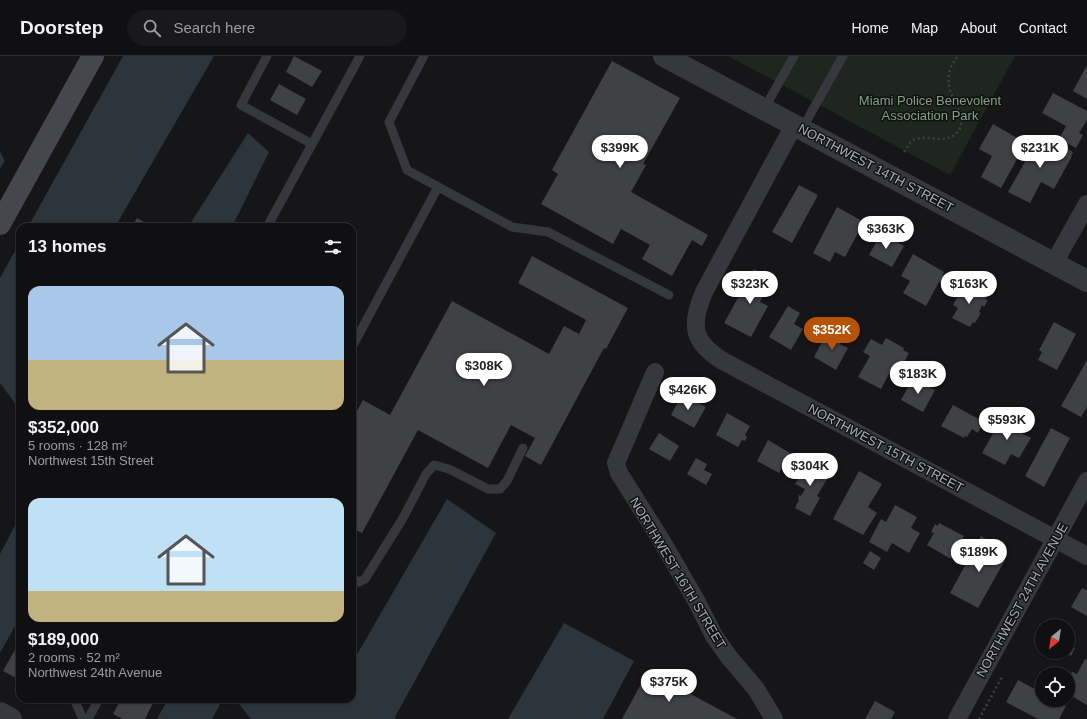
<!DOCTYPE html>
<meta charset="utf-8">
<style>
:root{--surface:#101012;--page:#19191b;--text:#f1f3f6;--muted:#9c9d9f;--line:#303032;--accent:#b45309}
body{margin:0;font-family:Helvetica,sans-serif;background:var(--page);color:var(--text);height:100vh;display:flex;flex-direction:column;font-size:15px;white-space:nowrap}
*{box-sizing:border-box;margin:0}
p{font-size:13px;color:var(--muted)}
.icon{flex:none;width:22px;height:22px;fill:none;stroke:currentColor;stroke-width:2;stroke-linecap:round;stroke-linejoin:round}
.map{position:relative;flex:1;overflow:hidden}
.sheet{position:absolute;left:16px;top:167px;width:340px;height:480px;display:flex;flex-direction:column;background:var(--surface);border-radius:12px;box-shadow:0 1px 3px #0004,0 0 0 1px var(--line)}
.sheet>*{flex:none}
.needle{width:26px;rotate:210deg}
.buttons{position:absolute;left:1035px;top:563px;display:grid;gap:8px}
.buttons a{display:grid;place-items:center;width:40px;height:40px;border-radius:50%;background:var(--surface);box-shadow:0 1px 3px #0004,0 0 0 1px var(--line);font-size:20px}
.price{position:absolute;translate:-50% -34px;padding:0 9px;border-radius:14px;background:#fff;color:#222;font-size:13px;line-height:26px;filter:drop-shadow(0 1px 2px #0008)}
.price::after{content:'';position:absolute;left:50%;top:24px;width:12px;height:9px;margin-left:-6px;background:inherit;clip-path:polygon(0 0,100% 0,50% 100%)}
.price.current{background:var(--accent);color:#fff}
ul{padding:0;list-style:none}
li{display:grid;align-content:center;gap:8px;height:212px;padding:0 12px}
li span{display:grid;place-items:center;height:124px;border-radius:12px;color:#555}
li>.icon{margin-inline-start:auto}
span .icon{width:72px;height:72px;fill:#fffc;stroke-width:1}
li b{font-size:17px}
h2{display:flex;justify-content:space-between;align-items:center;height:48px;padding:0 12px;font-size:17px}
header{display:flex;align-items:center;gap:24px;box-sizing:border-box;height:56px;padding:0 20px;background:var(--surface);border-bottom:1px solid var(--line)}
header strong{font-size:19px}
nav{display:flex;gap:22px;margin-inline-start:auto;font-size:14px}
.search{width:280px;height:36px;background:var(--page);display:flex;align-items:center;gap:10px;box-sizing:border-box;padding:0 14px;border-radius:22px;color:var(--muted);font-size:15px}
.map>svg:first-child{display:block}
.green{fill:#1e261f}
.water{fill:#2c353c}
.pier{fill:#161618}
.building{fill:#404145}
.lines{fill:none;stroke-linecap:round;stroke-linejoin:round}
.path{stroke:#3d3f44;stroke-width:2.5;stroke-dasharray:2 3;stroke-linecap:butt}
.service{stroke:#37383d;stroke-width:9}
.minor{stroke:#37383d;stroke-width:18}
.tertiary{stroke:#37383d;stroke-width:22}
.secondary{stroke:#45474d;stroke-width:22}
.labels{text-anchor:middle;dominant-baseline:central;stroke-width:3;stroke-linejoin:round;paint-order:stroke}
.park-label{font-size:13px;fill:#7fa381;stroke:#111113}
.street-label{font-size:13px;fill:#a8adb8;stroke:#111113}
</style>
<header>
<strong>Doorstep</strong>
<div class="search"><svg class="icon" aria-label="search" viewBox="0 0 24 24"><circle cx="10" cy="10" r="6"/><path d="M15 15l6 6"/></svg>Search here</div>
<nav><a>Home</a><a>Map</a><a>About</a><a>Contact</a></nav>
</header>
<div class="map">
<svg width="1087" height="663" viewBox="0 0 1087 663">
<rect width="100%" height="100%" fill="#161618"/>
<polygon class="green" points="728,0 1015,0 950,119"/>
<g class="water">
<polygon points="123,0 214,0 115,171 20,171 20,354 0,327 0,96 15,123 32,159"/>
<polygon points="248,77 269,96 232,171 188,171"/>
<polygon points="447,443 496,477 395,661 396,663 251,663 235,643 352,643 352,598 355,602"/>
<polygon points="20,460 20,561 0,597 0,498"/>
<polygon points="564,567 634,605 603,663 508,663"/>
<polygon points="168,643 223,643 212,663 157,663"/>
</g>
<polygon class="pier" points="121,0 123,0 28,171 20,171 20,186 0,222 0,113 6,102 32,156"/>
<g class="building">
<polygon points="294,0 322,15 312,31 286,16"/>
<polygon points="612,5 680,42 643,108 646,109 631,136 708,179 702,190 692,184 672,220 642,203 650,189 621,173 613,188 541,148 558,118 552,114"/>
<polygon points="1087,9 1087,43 1073,35"/>
<polygon points="279,28 306,43 297,59 270,44"/>
<polygon points="1053,37 1087,55 1087,64 1079,77 1083,79 1076,92 1059,83 1066,70 1042,57"/>
<polygon points="993,68 1026,87 1001,132 981,121 992,100 979,93"/>
<polygon points="1034,80 1060,94 1062,90 1073,96 1071,100 1072,100 1054,133 1041,126 1030,147 1008,136 1031,95 1027,93"/>
<polygon points="799,129 818,139 792,187 772,176"/>
<polygon points="837,151 864,166 845,201 835,196 830,206 813,197"/>
<polygon points="137,162 153,171 132,171"/>
<polygon points="881,177 904,190 892,211 869,199"/>
<polygon points="913,198 944,216 943,219 945,220 944,224 942,228 939,226 926,250 903,237 910,225 901,220"/>
<polygon points="532,200 628,252 606,293 604,292 541,409 525,400 535,382 511,369 488,412 418,374 362,477 352,472 352,364 363,344 390,359 452,245 549,298 564,270 579,278 586,264 518,227"/>
<polygon points="754,213 772,223 760,246 768,250 751,281 724,267"/>
<polygon points="965,227 987,239 985,243 988,244 984,251 982,249 979,256 981,257 975,267 973,266 970,271 952,262 958,252 953,249"/>
<polygon points="788,250 800,257 794,268 803,273 791,294 769,281"/>
<polygon points="1054,266 1076,278 1057,314 1038,304 1042,296 1039,294"/>
<polygon points="836,277 844,281 840,288 848,292 836,314 814,301 825,280 832,284"/>
<polygon points="886,282 904,292 903,294 909,297 899,316 892,312 881,333 858,321 870,300 863,296 871,283 882,289"/>
<polygon points="1087,304 1087,351 1081,361 1061,350"/>
<polygon points="913,322 935,334 923,356 901,344"/>
<polygon points="682,338 706,351 694,372 671,359"/>
<polygon points="953,349 984,366 978,377 972,373 967,381 965,380 964,382 941,370"/>
<polygon points="727,357 750,370 745,379 747,381 745,385 742,384 738,391 716,379"/>
<polygon points="1004,358 1025,369 1021,377 1031,382 1019,402 1011,398 1005,409 982,397"/>
<polygon points="1051,372 1070,382 1044,431 1025,420"/>
<polygon points="659,377 679,390 670,405 649,393"/>
<polygon points="768,384 790,397 779,417 757,405"/>
<polygon points="696,402 707,408 704,414 712,418 706,429 687,418"/>
<polygon points="804,404 830,418 817,440 820,442 810,460 795,452 799,444 798,443 799,439 801,440 805,433 795,428 803,414 799,412"/>
<polygon points="859,415 882,428 868,451 877,457 863,479 833,463"/>
<polygon points="895,449 917,461 911,472 920,477 909,497 892,487 887,496 869,486 881,463 886,466"/>
<polygon points="939,467 964,480 951,503 927,489 934,477 931,476 935,468 938,470"/>
<polygon points="981,480 1001,492 997,499 1005,504 978,552 950,537"/>
<polygon points="870,495 881,502 874,514 863,507"/>
<polygon points="1082,532 1087,534 1087,560 1071,551"/>
<polygon points="20,585 20,624 3,615"/>
<polygon points="1068,588 1075,592 1071,600 1064,596 1068,596"/>
<polygon points="1085,603 1087,604 1087,649 1068,638 1068,623 1072,616 1077,618"/>
<polygon points="648,615 737,663 622,663"/>
<polygon points="1018,624 1042,637 1042,644 1055,644 1066,650 1059,663 1038,663 1006,646"/>
<polygon points="121,643 155,643 145,663 123,663 113,658"/>
<polygon points="875,645 895,656 891,663 865,663"/>
</g>
<g class="lines">
<g class="path">
<path d="M904,96c3,-4 5,-9 9,-12 15,-7 35,7 46,-10 12,-20 -28,-41 -1,-74"/>
<polyline points="979,663 1002,621"/>
</g>
<g class="service">
<polyline points="267,0 241,49 312,88"/>
<polyline points="424,0 389,66 407,114 512,171 548,176 669,239"/>
<polyline points="764,53 794,0"/>
<polyline points="802,73 843,0"/>
<polyline points="267,171 360,0"/>
<polyline points="352,291 438,131"/>
<polyline points="352,522 359,526 365,523 403,462 426,418 434,409 449,413 488,433 500,433 507,425 523,392"/>
<polyline points="74,643 83,663"/>
<polyline points="88,663 99,643"/>
</g>
<g class="minor">
<path d="M794,69l-90,167c-14,33 -12,50 19,69l364,195"/>
<polyline points="1054,207 1087,148"/>
<polyline points="655,316 616,407 619,417 660,482 697,546 714,580 729,601 756,633 774,663"/>
<polyline points="957,663 1087,425"/>
</g>
<g class="tertiary">
<polyline points="664,0 1087,225"/>
<polyline points="0,657 11,663"/>
</g>
<polyline class="secondary" points="0,168 93,0"/>
</g>
<g class="labels">
<g class="park-label">
<text x="930" y="44">Miami Police Benevolent<tspan x="930" dy="15">Association Park</tspan></text>
</g>
<g class="street-label">
<text transform="translate(876 112) rotate(28)">NORTHWEST 14TH STREET</text>
<text transform="translate(886 392) rotate(28)">NORTHWEST 15TH STREET</text>
<text transform="translate(678 517) rotate(59)">NORTHWEST 16TH STREET</text>
<text transform="translate(1022 544) rotate(-61)">NORTHWEST 24TH AVENUE</text>
</g>
</g>
</svg>
<div class="buttons">
<a><svg class="needle" viewBox="-14 -14 28 28"><path d="M0-13l5 13h-10z" fill="#e53935"/><path d="M0 13l5-13h-10z" fill="#9c9d9f"/></svg></a>
<a><svg class="icon" aria-label="locate" viewBox="0 0 24 24"><circle cx="12" cy="12" r="6"/><path d="M12 2v4M12 18v4M2 12h4M18 12h4"/></svg></a>
</div>
<b class="price" style="left:620px;top:113px">$399K</b>
<b class="price" style="left:1040px;top:113px">$231K</b>
<b class="price" style="left:886px;top:194px">$363K</b>
<b class="price" style="left:750px;top:249px">$323K</b>
<b class="price" style="left:969px;top:249px">$163K</b>
<b class="price current" style="left:832px;top:295px">$352K</b>
<b class="price" style="left:484px;top:331px">$308K</b>
<b class="price" style="left:918px;top:339px">$183K</b>
<b class="price" style="left:688px;top:355px">$426K</b>
<b class="price" style="left:1007px;top:385px">$593K</b>
<b class="price" style="left:810px;top:431px">$304K</b>
<b class="price" style="left:979px;top:517px">$189K</b>
<b class="price" style="left:669px;top:647px">$375K</b>
<section class="sheet">
<h2>13 homes<svg class="icon" aria-label="filters" viewBox="0 0 24 24"><path d="M4 7h16M4 17h16"/><circle cx="9" cy="7" r="2"/><circle cx="15" cy="17" r="2"/></svg></h2>
<ul>
<li><span style="background:linear-gradient(#a9c7e8 60%,#c2b280 0)"><svg class="icon" aria-label="home" viewBox="0 0 24 24"><path d="M3 11l9-7 9 7M6 9v11h12V9"/></svg></span><div><b>$352,000</b><p>5 rooms · 128 m²</p><p>Northwest 15th Street</p></div></li>
<li><span style="background:linear-gradient(#bfe0f5 75%,#c2b280 0)"><svg class="icon" aria-label="home" viewBox="0 0 24 24"><path d="M3 11l9-7 9 7M6 9v11h12V9"/></svg></span><div><b>$189,000</b><p>2 rooms · 52 m²</p><p>Northwest 24th Avenue</p></div></li>
</ul>
</section>
</div>
